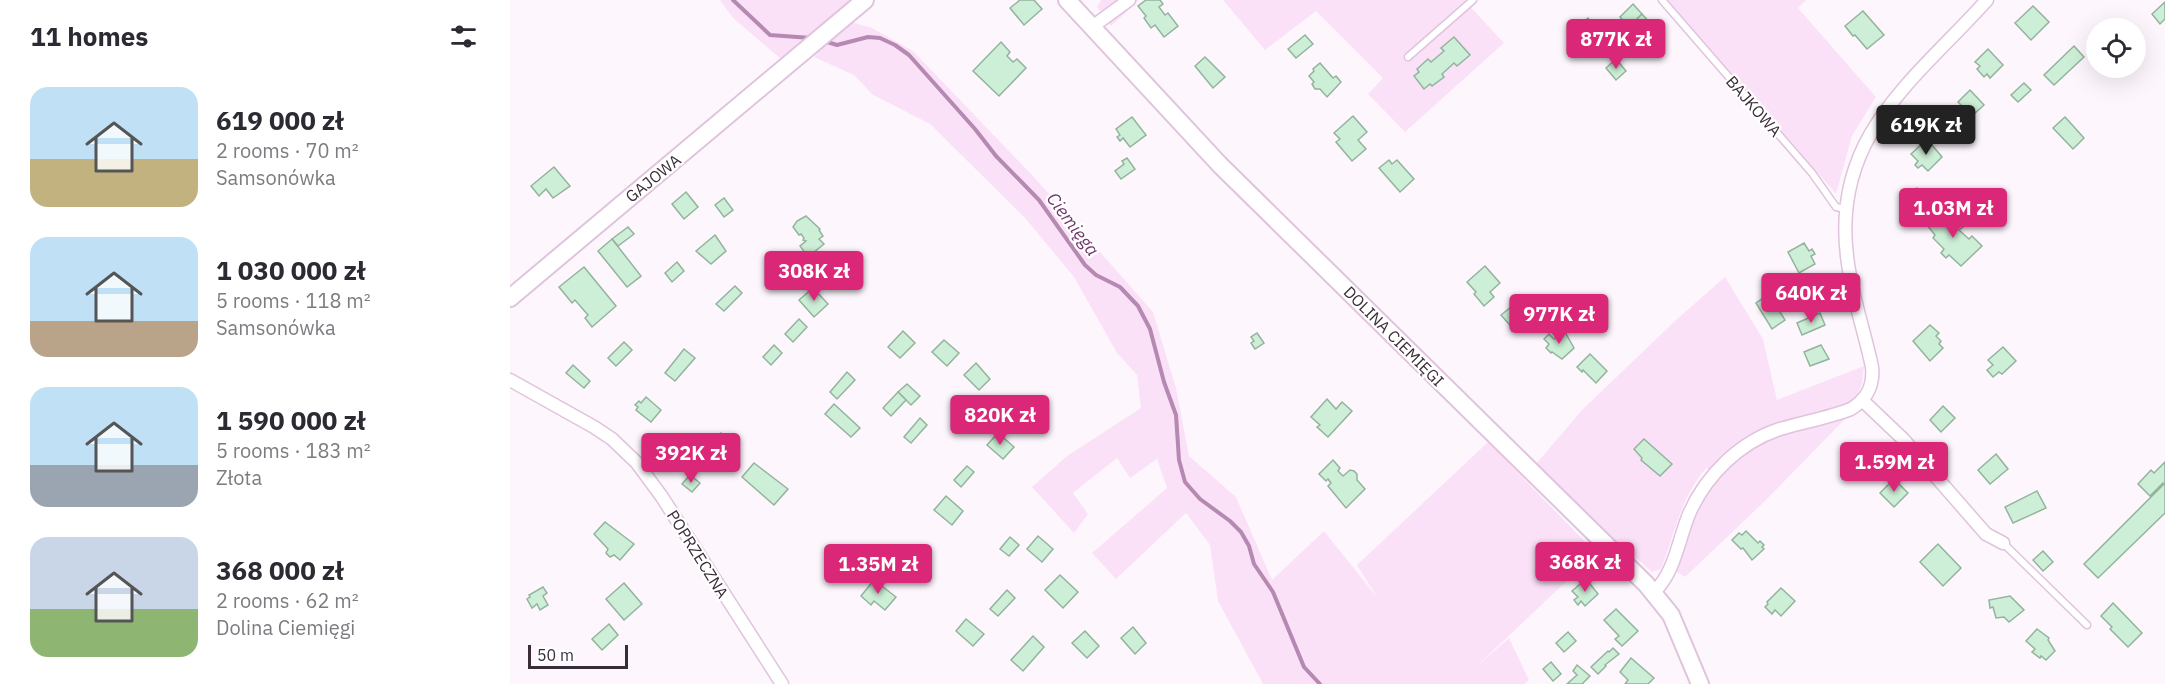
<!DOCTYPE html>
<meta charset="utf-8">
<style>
:root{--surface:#fff;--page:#f7f7f7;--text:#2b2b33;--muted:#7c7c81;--accent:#db2777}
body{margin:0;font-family:"IBM Plex Sans",sans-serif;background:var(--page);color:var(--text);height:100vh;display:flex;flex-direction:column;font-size:22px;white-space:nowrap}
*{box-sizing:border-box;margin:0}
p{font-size:20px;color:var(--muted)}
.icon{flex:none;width:33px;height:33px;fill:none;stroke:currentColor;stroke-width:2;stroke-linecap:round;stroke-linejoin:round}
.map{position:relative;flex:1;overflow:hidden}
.details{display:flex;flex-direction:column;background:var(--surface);width:510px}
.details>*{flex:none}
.controls{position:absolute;left:1576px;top:18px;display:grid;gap:12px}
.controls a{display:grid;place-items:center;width:60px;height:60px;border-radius:50%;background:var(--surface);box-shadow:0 6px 24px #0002;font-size:30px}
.scale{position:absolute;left:18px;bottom:15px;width:100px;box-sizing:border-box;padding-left:6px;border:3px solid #392e38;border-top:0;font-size:16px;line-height:21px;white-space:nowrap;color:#392e38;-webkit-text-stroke:4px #fff;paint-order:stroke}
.price{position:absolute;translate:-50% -51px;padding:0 14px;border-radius:6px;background:var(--accent);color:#fff;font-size:20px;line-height:39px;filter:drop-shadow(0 2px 3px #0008)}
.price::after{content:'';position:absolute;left:50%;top:36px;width:18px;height:14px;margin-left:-9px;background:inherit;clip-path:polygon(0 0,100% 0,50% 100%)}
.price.on{background:#222;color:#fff}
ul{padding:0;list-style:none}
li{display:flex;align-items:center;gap:18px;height:150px;padding:0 30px}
li span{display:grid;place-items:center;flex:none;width:168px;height:120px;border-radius:18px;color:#555}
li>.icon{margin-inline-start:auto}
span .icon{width:72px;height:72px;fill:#fffc;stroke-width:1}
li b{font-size:26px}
h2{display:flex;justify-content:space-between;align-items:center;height:72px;padding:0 30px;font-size:26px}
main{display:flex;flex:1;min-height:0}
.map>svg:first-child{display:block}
.green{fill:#fbe1f8}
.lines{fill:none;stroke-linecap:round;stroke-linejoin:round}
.stream{stroke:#b589b1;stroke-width:4}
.building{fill:#ceefd7;stroke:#94b39d;stroke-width:1.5}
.service-casing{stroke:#e0c3dd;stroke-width:9}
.minor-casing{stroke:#e0c3dd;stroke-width:15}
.tertiary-casing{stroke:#e0c3dd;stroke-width:20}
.service{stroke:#fff;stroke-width:6}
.minor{stroke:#fff;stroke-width:12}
.tertiary{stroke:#fff;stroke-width:16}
.labels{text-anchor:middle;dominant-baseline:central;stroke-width:4.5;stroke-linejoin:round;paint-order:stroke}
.street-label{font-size:16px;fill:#392e38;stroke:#fff}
.water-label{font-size:18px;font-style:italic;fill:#70396c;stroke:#fff}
</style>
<main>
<section class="details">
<h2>11 homes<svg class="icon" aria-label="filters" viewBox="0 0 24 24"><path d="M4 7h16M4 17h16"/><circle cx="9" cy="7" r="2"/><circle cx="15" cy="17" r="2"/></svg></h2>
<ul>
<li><span style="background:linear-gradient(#bfe0f5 60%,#c2b280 0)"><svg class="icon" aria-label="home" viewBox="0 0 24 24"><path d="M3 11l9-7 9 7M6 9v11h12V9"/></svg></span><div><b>619 000 zł</b><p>2 rooms · 70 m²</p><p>Samsonówka</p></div></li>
<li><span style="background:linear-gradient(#bfe0f5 70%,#b9a48a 0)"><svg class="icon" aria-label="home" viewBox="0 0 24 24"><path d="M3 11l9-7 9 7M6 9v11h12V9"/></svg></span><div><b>1 030 000 zł</b><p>5 rooms · 118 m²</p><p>Samsonówka</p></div></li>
<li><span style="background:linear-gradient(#bfe0f5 65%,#9aa5b1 0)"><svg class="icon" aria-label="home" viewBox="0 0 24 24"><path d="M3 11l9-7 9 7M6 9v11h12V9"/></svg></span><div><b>1 590 000 zł</b><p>5 rooms · 183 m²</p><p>Złota</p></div></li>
<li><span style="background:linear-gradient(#c9d6e8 60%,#8fb573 0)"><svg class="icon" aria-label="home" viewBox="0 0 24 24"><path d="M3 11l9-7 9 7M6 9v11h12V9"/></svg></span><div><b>368 000 zł</b><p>2 rooms · 62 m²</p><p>Dolina Ciemięgi</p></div></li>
</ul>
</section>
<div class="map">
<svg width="1655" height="684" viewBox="0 0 1655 684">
<rect width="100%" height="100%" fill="#fdf7fd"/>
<g class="green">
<path d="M210,0h135c-25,20 -49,39 -74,59l-48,-41z"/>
<polygon points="591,0 629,0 601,26 587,7"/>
<polygon points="713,0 957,0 956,2 994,43 895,132 858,94 873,78 806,11 755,50"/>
<polygon points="1156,0 1296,0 1288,8 1366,97 1342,136 1326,194"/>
<polygon points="341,22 362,28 403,51 523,176 643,312 666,388 679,456 726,497 762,580 814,531 867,597 847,565 978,442 1086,553 966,667 999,638 1019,680 1014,684 753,684 708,601 700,545 676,513 606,579 582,553 657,488 647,459 620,478 607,458 563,493 578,514 564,533 522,487 557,456 631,408 627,375 607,353 564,277 515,218 420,124 363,95 344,75 304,57 324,36"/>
<path d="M1215,277l38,62 14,61 87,-34 -2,18 -15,33 -82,84 -80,76 -8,-5c9,-32 18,-68 42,-94l-12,-10c-25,25 -33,68 -46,101l-9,3 -75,-66 -42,-41 48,-56 93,-89z"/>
</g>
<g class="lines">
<g class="stream">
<polyline points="223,0 260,35 301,38"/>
<polyline points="314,41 327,45 358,37 370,38 385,45 399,55 465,129 486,156 529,200 575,265 586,275 610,287 628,306 640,329 654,382 666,415 669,460 675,482 690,499 720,521 731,532 739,546 744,564 763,592 794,667 810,684"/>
</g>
</g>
<g class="building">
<polygon points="510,0 524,0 532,9 514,25 500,8"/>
<polygon points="636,0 650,0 653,4 649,7 655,15 658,13 668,26 654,37 645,25 641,28 634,18 636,16 628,6"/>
<polygon points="1655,2 1655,19 1650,24 1642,14"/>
<polygon points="1123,4 1132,14 1119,27 1110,17"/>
<polygon points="1523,6 1539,22 1521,40 1505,23"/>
<polygon points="1353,11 1374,35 1357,49 1345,35 1343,36 1335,26"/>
<polygon points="1132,14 1141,24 1128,37 1119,27"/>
<polygon points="1078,18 1087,30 1079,37 1069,25"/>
<polygon points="795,35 803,44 786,58 778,49"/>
<polygon points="944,37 960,55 947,66 944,63 932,74 934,77 922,86 920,84 914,89 904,76 909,72 907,69 918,59 921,62 934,51 931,48"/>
<polygon points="491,42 500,52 497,56 503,62 507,59 516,68 489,96 463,71"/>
<polygon points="1564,46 1574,57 1544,85 1534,75"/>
<polygon points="1478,49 1493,65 1480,78 1477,74 1474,77 1467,69 1470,66 1465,62"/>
<polygon points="695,57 715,77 703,88 685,66"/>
<polygon points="1106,59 1116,71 1106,80 1096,68"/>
<polygon points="810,63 823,78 826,76 831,82 817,97 810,89 805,89 802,84 804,82 799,76 804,71 803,69"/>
<polygon points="1514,83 1521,90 1508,102 1501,95"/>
<polygon points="1460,90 1474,105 1462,116 1448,102"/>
<polygon points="843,116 857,132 848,140 856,149 842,161 826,142 830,139 824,133"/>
<polygon points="622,117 636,135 620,147 613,138 610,141 607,137 610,135 606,129"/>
<polygon points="1555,117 1574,138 1563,149 1543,128"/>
<polygon points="1415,141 1420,146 1422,145 1432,157 1418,171 1412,165 1408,168 1405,165 1408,161 1401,154"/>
<polygon points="617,158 625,169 611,179 605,171 614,164 612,161"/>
<polygon points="879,160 882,164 887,160 904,179 890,192 869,168"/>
<polygon points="44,167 60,186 43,198 36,189 29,196 21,186"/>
<polygon points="1407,188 1420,201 1400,220 1391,210 1401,198 1399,196"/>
<polygon points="176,192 188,207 174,219 162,204"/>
<polygon points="214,198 223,210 214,217 205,205"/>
<polygon points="1432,211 1441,220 1443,217 1453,227 1449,230 1459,239 1462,236 1472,246 1451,266 1439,255 1436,258 1431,253 1434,249 1423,238 1425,235 1417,225"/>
<polygon points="296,216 310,229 309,230 313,236 309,239 314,244 298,257 290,246 296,241 293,240 294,238 291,234 289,235 283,227 287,221"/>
<polygon points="118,227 124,234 108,246 102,239"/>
<polygon points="205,235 216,251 201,264 186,251"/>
<polygon points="102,239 131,276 117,287 88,251"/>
<polygon points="1294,243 1299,251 1302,249 1305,254 1301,256 1305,264 1289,273 1278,252"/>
<polygon points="167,262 174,271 162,282 155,273"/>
<polygon points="975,266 990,283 980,292 984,297 974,306 964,294 966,292 957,282"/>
<polygon points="74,267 106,306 82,327 75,318 78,315 65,300 62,303 49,287"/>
<polygon points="225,286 232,293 214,311 206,304"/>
<polygon points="303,288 318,304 304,317 289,300"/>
<polygon points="1259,294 1275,320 1262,329 1246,303"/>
<polygon points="1006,303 1015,313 1013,314 1019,321 1006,332 991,315"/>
<polygon points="1310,313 1315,325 1292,335 1287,323"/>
<polygon points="289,319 297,327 283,342 275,334"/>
<polygon points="1420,325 1429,333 1426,336 1431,341 1429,344 1433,348 1420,361 1403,341"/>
<polygon points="393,331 405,343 390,358 378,347"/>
<polygon points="1055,332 1064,348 1052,359 1042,352 1041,353 1036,348 1039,344 1034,339 1039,334 1044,339"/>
<polygon points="747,333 754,343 745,349 741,343 744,341 741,337"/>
<polygon points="434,340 449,353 437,366 422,352"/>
<polygon points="114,342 122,350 106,366 98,358"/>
<polygon points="264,345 272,353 261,365 253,357"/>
<polygon points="1311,345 1319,359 1300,366 1294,352"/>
<polygon points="1493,347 1506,361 1492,374 1489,372 1483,377 1477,370 1483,365 1478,360"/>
<polygon points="174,349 185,358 165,381 155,373"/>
<polygon points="1080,354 1097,371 1086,383 1073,370 1072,372 1067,367"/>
<polygon points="466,363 480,379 469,390 454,375"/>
<polygon points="63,365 80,381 74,388 56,373"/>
<polygon points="337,372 345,380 327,399 320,392"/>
<polygon points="397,384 410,396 401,405 388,392"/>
<polygon points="388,392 396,400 381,416 373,408"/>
<polygon points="136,397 151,410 141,422 126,410 128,407 125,405 129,401 131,403"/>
<polygon points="817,399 826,409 832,402 842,411 818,437 807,427 810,425 801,417"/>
<polygon points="324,404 350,428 341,437 315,414"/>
<polygon points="1433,406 1445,418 1431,432 1420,420"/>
<polygon points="410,418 417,425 401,443 394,437"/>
<polygon points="211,433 228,447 215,462 198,449"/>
<polygon points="488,433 504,447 493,459 477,445"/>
<polygon points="1134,439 1162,464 1150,476 1131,460 1132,458 1124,449"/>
<polygon points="1486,454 1498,469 1480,484 1468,470"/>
<polygon points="823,460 830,468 828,471 833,476 840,470 844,471 847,474 847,480 855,489 836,508 818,486 821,483 818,479 816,481 809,474"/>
<polygon points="1655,462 1655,513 1588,578 1574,564 1654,484 1653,483 1640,496 1628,484 1641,470 1644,473"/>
<polygon points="244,463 278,489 264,505 232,477"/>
<polygon points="457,466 464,472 451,487 444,480"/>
<polygon points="180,475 190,483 182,492 172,484"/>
<polygon points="1384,479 1398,493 1384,507 1370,493"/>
<polygon points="1527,491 1536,508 1503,523 1495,507"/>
<polygon points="436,496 453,511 442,525 424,510"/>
<polygon points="95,522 124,544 110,560 104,555 100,557 96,553 98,549 84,534"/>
<polygon points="1236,531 1248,543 1250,541 1254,545 1252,547 1254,549 1242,560 1233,548 1231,549 1222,540 1229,533 1232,535"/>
<polygon points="528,536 543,549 532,562 517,549"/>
<polygon points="500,537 509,545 499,556 490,549"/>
<polygon points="1428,544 1451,568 1433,586 1410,562"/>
<polygon points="1533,551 1543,562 1533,571 1523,560"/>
<polygon points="550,575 568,592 553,608 535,590"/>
<polygon points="1076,579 1088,594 1075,606 1071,601 1068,605 1064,600 1068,597 1062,591"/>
<polygon points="364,580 386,597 375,610 364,601 361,605 351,596"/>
<polygon points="114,583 132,604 114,620 96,599"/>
<polygon points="33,587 37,593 33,596 38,605 30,610 27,604 22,608 17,599 20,597 19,595"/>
<polygon points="1271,588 1285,601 1271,616 1265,610 1262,614 1255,607 1258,604 1257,602"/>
<polygon points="497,590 505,598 488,616 480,609"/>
<polygon points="1500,596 1514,610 1499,622 1494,617 1486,618 1483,607 1480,608 1479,600"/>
<polygon points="1603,603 1632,633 1618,647 1600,629 1602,627 1591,616"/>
<polygon points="1106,609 1128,631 1112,646 1105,639 1109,636 1094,620"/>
<polygon points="456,619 474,634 463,646 446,631"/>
<polygon points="99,624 108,635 92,650 82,639"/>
<polygon points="623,627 636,643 625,654 611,638"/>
<polygon points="1527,629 1539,638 1538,640 1545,651 1536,660 1531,656 1530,658 1522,652 1525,649 1516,641"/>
<polygon points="575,631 589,646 577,658 562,643"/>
<polygon points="1058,632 1066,641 1054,652 1046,643"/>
<polygon points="523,636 534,647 513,671 501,660"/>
<polygon points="1103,648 1109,654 1095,665 1096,666 1088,674 1081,667 1098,651 1099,652"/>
<polygon points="1121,658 1144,678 1138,684 1115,684 1118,680 1110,672"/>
<polygon points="1041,662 1051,674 1043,681 1033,669"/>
<polygon points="1067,665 1080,676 1072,684 1057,684 1067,675 1063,671"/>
</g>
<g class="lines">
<defs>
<g id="service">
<polyline points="1152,0 1302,173 1326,207 1336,209"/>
<polyline points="898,57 963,0"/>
<polyline points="1493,543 1577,625"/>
</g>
<g id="minor">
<polyline points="582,27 619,0"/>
<polyline points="0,380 84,427 102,439 127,463 152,497 272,684"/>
<polyline points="1352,400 1393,439 1476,534 1493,543"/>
<path d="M1144,592c21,-20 24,-51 35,-78 17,-39 51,-72 91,-85 23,-7 48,-11 71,-20 16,-10 23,-23 21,-42 -8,-38 -21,-73 -25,-111 -15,-121 68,-176 140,-256"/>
</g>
<g id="tertiary">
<polyline points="557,0 710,165 1136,584 1161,615 1190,684"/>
<polyline points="0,298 355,0"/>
</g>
</defs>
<use href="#service" class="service-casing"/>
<use href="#minor" class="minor-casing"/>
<use href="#tertiary" class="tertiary-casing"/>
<use href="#service" class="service"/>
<use href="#minor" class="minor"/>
<use href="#tertiary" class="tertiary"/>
</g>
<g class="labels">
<g class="street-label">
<text transform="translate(1244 106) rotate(49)">BAJKOWA</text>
<text transform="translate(143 178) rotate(-39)">GAJOWA</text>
<text transform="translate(884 336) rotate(45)">DOLINA CIEMIĘGI</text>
<text transform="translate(188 554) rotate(58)">POPRZECZNA</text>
</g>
<g class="water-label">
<text transform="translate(563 224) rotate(53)">Ciemięga</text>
</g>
</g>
</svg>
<div class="controls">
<a><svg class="icon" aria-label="locate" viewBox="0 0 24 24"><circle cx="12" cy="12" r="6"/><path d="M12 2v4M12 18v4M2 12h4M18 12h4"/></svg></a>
</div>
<div class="scale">50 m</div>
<b class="price" style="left:1106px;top:70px">877K zł</b>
<b class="price on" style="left:1416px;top:156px">619K zł</b>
<b class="price" style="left:1443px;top:239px">1.03M zł</b>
<b class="price" style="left:304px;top:302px">308K zł</b>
<b class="price" style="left:1301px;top:324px">640K zł</b>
<b class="price" style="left:1049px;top:345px">977K zł</b>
<b class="price" style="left:490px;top:446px">820K zł</b>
<b class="price" style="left:181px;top:484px">392K zł</b>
<b class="price" style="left:1384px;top:493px">1.59M zł</b>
<b class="price" style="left:1075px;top:593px">368K zł</b>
<b class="price" style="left:368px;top:595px">1.35M zł</b>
</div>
</main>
